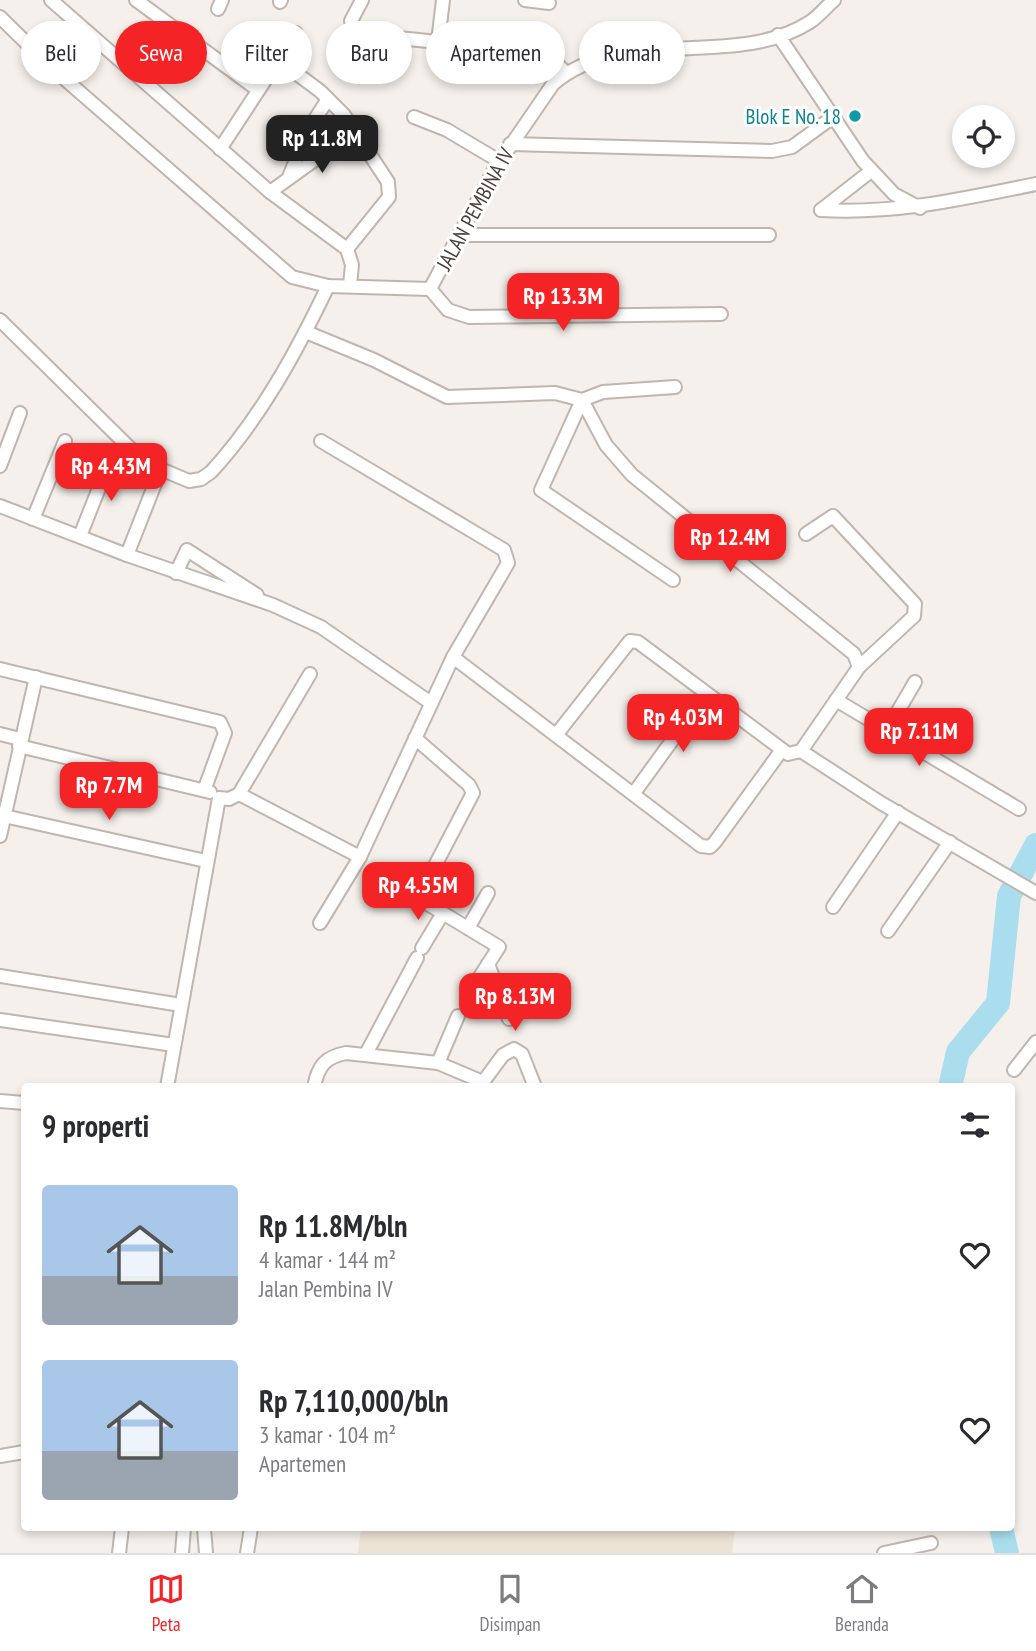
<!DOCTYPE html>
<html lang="id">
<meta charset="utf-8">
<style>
:root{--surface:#fff;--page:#f7f7f7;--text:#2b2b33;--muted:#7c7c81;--line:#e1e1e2;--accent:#f42325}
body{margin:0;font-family:"PT Sans Narrow",sans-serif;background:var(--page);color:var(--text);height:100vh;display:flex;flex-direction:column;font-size:26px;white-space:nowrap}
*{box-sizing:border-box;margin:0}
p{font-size:23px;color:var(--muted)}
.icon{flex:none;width:38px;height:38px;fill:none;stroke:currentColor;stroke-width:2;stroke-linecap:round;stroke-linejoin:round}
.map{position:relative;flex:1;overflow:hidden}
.drawer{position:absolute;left:21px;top:1083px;width:994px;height:448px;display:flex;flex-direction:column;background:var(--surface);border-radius:7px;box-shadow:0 4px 10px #0003}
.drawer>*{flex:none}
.guide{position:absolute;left:21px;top:21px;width:994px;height:63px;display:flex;gap:14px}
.buttons{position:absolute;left:952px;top:105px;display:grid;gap:14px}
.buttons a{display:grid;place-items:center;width:63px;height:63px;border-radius:50%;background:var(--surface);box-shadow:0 4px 10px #0003;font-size:35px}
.price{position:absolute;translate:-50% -60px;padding:0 16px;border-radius:14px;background:var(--accent);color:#fff;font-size:23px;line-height:46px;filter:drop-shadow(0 2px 4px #0008)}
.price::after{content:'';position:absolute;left:50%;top:42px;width:21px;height:16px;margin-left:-10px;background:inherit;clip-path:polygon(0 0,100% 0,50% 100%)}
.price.on{background:#222;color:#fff}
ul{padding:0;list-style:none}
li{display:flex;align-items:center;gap:21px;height:175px;padding:0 21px}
li span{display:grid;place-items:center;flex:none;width:196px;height:140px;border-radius:7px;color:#555}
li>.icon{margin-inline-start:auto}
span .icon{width:84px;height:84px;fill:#fffc;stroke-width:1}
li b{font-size:30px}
h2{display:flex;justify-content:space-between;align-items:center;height:84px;padding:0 21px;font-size:30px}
.tag{padding:0 24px;border-radius:32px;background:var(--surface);box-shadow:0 4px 10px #0003;font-size:24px;line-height:63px}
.tag.on{background:var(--accent);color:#fff}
.tabs{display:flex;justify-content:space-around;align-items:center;height:98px;border-top:2px solid var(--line);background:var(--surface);font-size:19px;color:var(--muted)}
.tabs a{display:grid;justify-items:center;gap:4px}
.tabs .on{color:var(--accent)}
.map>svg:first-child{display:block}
.education{fill:#ede3d5}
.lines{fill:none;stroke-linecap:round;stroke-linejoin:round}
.river{stroke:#aadeef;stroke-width:24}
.street-casing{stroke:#c0b6ad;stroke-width:16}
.street{stroke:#fff;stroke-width:12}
.culture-dot{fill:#0f9aa8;stroke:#fff;stroke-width:2.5}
.labels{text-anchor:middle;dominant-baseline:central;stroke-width:6;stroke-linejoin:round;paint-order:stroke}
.culture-label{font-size:21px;fill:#0d838f;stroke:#fff;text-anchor:end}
.street-label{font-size:21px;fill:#494039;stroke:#fff}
</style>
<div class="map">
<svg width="1036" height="1553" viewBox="0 0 1036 1553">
<rect width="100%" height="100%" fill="#f5f0eb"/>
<polygon class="education" points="361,1528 735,1528 732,1553 358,1553"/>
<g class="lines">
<g class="river">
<polyline points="950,1087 958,1052 998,1003 1009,896 1036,845"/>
<polyline points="1001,1528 1007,1553"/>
</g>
<defs>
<g id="street">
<polyline points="51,0 270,192 347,249 352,265 350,285"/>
<polyline points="136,0 258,90"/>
<polyline points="362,0 351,21 359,34 546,53 566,73"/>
<polyline points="525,0 549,3"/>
<polyline points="280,2 281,0"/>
<polyline points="218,9 222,0"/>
<path d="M0,17l51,50 241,210 36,9 102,3 64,-119 59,-86c71,-61 180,-13 257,-62 9,-6 16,-15 24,-22"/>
<polyline points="778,35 863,161 894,194 920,208"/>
<polyline points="438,42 443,0"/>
<polyline points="277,59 320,91 344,115 388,182 389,197 347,249"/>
<polyline points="414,117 447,130 499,161"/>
<polyline points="510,144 772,151 792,147 833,117"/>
<polyline points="220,149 296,33"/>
<polyline points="289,177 308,130 328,99"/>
<polyline points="270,192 355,131"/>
<path d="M821,210c76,4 141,-11 215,-26"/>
<polyline points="821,210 871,171"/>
<polyline points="460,235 769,235"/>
<polyline points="430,289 448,310 469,317 721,314"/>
<path d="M0,320l144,142 45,19 12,-2 10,-7c49,-53 86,-121 117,-186"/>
<polyline points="306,332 374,360 447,397 555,393 582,400 603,392 675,387"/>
<polyline points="582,400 541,490 673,580"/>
<polyline points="0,466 20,413"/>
<polyline points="0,506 127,555 273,605 321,627 431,703"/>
<polyline points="33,519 65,441"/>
<polyline points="806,534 833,516 915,604 914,616 859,667"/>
<polyline points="80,536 111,458"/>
<polyline points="127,555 160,471"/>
<polyline points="176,573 187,550 257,595"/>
<polyline points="453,657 701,846 710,847 715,842 781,751"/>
<polyline points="0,669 220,722 225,733 205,788"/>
<polyline points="836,700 1019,809"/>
<polyline points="887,730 915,682"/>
<polyline points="0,734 20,739"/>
<polyline points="556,735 630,641 638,642 788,754 801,751 859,667 854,654 632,475 606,445 582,400"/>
<polyline points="415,738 469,785 473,793 418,898 499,947 467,997"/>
<polyline points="19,746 210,792"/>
<polyline points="801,751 881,803 1036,893"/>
<polyline points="931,756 954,719"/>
<polyline points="634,793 705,695"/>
<polyline points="239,794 360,857"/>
<polyline points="4,816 206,861"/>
<polyline points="0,836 36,677"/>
<polyline points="833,907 898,812"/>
<polyline points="320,923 360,857 453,657 508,563 504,550 321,441"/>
<polyline points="468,928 488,893"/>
<polyline points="888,931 950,842"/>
<polyline points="422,948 443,913"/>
<polyline points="488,964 509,1019"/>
<polyline points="0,976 181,1005"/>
<polyline points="0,1020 174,1045"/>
<polyline points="366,1054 417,958"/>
<polyline points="438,1063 458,1016"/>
<polyline points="1014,1070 1036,1042"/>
<polyline points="483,1082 503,1055 514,1049 522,1054 535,1087"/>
<polyline points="167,1087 219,798 229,799 239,794 310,674"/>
<path d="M314,1087c4,-21 11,-30 32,-34l92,10 45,19 -1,5"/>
<polyline points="0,1101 24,1103"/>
<polyline points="0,1456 24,1452"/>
<polyline points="204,1528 206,1553"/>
<polyline points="119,1553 122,1528"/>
<polyline points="182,1553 184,1528"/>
<polyline points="247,1553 251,1528"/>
<polyline points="884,1553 931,1543"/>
</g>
</defs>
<use href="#street" class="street-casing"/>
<use href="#street" class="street"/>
</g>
<circle class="culture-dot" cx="855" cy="116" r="7"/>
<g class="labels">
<g class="culture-label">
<text x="841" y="116">Blok E No. 18</text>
</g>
<g class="street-label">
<text transform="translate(475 209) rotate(-61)">JALAN PEMBINA IV</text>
</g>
</g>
</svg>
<div class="buttons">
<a><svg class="icon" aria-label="locate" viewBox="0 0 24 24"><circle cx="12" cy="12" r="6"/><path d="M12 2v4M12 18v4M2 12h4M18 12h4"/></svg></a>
</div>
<b class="price on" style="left:322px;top:175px">Rp 11.8M</b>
<b class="price" style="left:563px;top:333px">Rp 13.3M</b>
<b class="price" style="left:111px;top:503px">Rp 4.43M</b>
<b class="price" style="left:730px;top:574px">Rp 12.4M</b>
<b class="price" style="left:683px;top:754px">Rp 4.03M</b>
<b class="price" style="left:919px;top:768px">Rp 7.11M</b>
<b class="price" style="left:109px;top:822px">Rp 7.7M</b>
<b class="price" style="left:418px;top:922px">Rp 4.55M</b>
<b class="price" style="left:515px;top:1033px">Rp 8.13M</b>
<div class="guide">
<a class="tag">Beli</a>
<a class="tag on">Sewa</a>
<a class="tag">Filter</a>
<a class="tag">Baru</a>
<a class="tag">Apartemen</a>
<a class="tag">Rumah</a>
</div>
<section class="drawer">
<h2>9 properti<svg class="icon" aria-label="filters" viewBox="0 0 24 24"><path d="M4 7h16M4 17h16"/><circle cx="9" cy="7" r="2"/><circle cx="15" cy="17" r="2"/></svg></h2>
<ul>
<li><span style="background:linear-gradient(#a9c7e8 65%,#9aa5b1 0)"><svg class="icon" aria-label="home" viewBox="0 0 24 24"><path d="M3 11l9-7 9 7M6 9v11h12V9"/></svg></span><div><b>Rp 11.8M/bln</b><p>4 kamar · 144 m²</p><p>Jalan Pembina IV</p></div><svg class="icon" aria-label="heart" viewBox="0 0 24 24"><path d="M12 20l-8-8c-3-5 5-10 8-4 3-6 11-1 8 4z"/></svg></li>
<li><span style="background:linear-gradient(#a9c7e8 65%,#9aa5b1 0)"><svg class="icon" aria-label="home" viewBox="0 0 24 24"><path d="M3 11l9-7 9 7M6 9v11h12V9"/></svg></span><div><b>Rp 7,110,000/bln</b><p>3 kamar · 104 m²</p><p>Apartemen</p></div><svg class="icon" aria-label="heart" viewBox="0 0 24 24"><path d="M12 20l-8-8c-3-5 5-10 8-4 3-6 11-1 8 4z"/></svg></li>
</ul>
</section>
</div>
<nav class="tabs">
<a class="on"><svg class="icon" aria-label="map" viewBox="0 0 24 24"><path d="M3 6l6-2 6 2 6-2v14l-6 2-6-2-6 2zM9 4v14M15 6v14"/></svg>Peta</a>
<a><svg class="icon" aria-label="saved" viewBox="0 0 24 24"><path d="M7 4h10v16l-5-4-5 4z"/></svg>Disimpan</a>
<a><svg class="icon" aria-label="home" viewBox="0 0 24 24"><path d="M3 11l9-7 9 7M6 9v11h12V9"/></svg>Beranda</a>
</nav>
